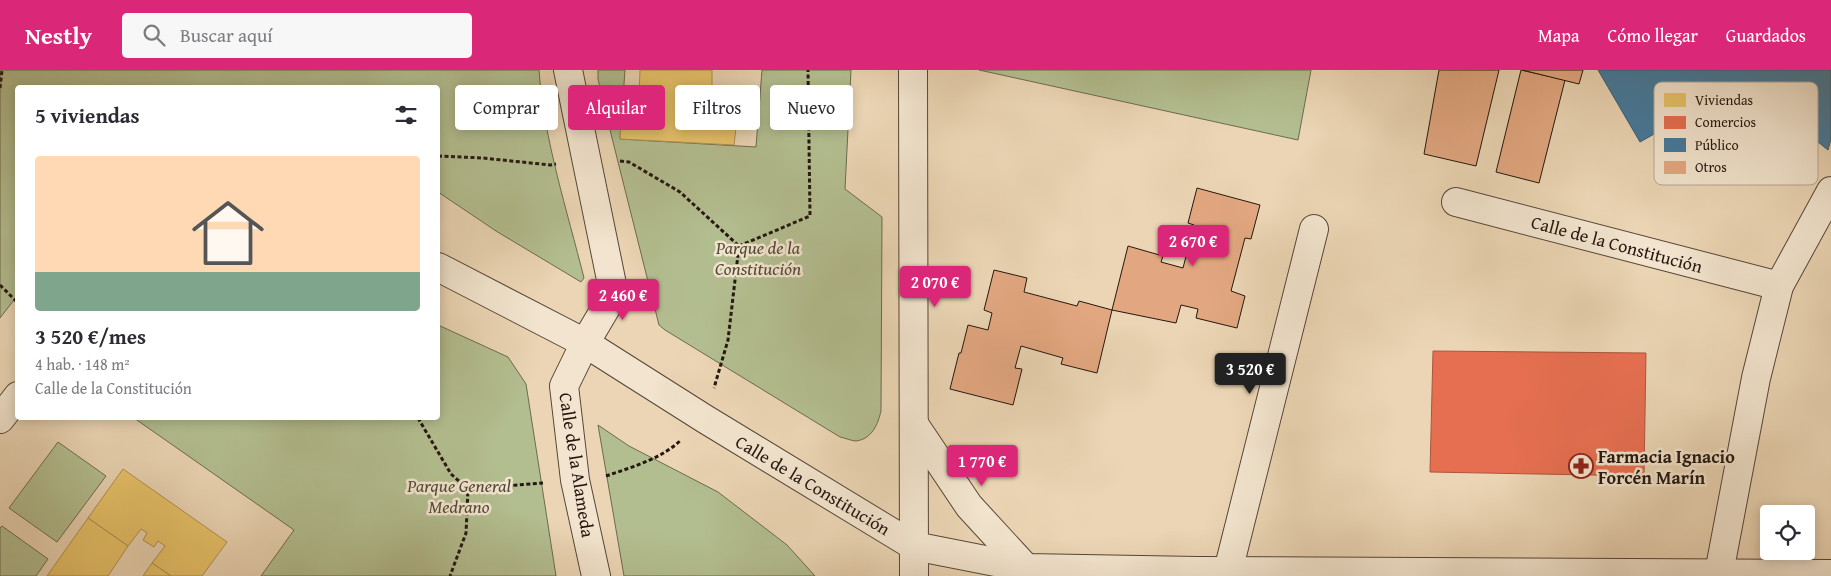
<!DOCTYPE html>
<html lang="es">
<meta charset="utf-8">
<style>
:root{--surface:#fff;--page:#f7f7f7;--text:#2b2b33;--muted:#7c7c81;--line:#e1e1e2;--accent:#db2777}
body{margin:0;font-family:"Gentium Book Plus",serif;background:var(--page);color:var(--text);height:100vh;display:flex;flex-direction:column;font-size:19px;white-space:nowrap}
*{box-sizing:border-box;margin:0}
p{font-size:16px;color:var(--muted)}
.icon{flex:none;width:28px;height:28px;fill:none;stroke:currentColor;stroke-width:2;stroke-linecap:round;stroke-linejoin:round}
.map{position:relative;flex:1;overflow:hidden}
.details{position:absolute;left:15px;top:15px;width:425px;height:335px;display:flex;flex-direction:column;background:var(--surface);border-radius:5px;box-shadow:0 2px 12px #0003}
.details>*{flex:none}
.top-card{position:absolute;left:455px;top:15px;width:475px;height:45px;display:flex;gap:10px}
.fabs{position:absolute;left:1760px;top:435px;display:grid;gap:10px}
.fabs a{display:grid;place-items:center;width:55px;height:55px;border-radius:5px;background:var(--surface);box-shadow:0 2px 12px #0003;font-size:25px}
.price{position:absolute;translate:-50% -42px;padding:0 11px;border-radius:5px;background:var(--accent);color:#fff;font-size:16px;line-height:32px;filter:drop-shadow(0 1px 2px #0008)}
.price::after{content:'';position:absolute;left:50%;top:30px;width:15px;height:11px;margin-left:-8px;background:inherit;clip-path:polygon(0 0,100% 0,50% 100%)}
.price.active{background:#222;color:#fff}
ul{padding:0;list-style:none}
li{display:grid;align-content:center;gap:10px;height:265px;padding:0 20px}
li+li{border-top:1px solid var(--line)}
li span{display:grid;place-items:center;height:155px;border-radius:5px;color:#555}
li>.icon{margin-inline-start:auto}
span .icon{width:90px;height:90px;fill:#fffc;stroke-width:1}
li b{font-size:21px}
h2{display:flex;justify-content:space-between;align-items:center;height:60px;padding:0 20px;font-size:21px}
.chip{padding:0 18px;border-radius:5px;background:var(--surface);box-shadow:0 2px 12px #0003;font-size:18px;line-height:45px}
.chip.active{background:var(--accent);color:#fff}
header{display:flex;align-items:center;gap:30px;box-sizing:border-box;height:70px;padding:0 25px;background:var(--accent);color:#fff}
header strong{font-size:24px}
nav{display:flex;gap:28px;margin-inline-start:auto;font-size:18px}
.search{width:350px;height:45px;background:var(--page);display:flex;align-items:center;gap:12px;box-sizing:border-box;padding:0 18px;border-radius:5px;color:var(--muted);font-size:19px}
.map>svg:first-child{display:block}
.green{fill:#b3be90;stroke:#6c6a50}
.homes{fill:#e9c46a;stroke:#ae904f}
.shops{fill:#e76f51;stroke:#ad553e}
.public{fill:#457b9d;stroke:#3b5d73}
.building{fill:#e2a780;stroke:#251710}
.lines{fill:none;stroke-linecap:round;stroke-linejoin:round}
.street-casing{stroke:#564639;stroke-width:30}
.path{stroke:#251710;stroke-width:3;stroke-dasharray:4 2.5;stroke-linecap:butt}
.street{stroke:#f2e4ce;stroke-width:28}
.labels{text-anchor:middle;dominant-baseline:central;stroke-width:5;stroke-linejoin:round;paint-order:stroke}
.street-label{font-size:18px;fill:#251710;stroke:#f2e4ce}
.park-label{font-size:18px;font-style:italic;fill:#504936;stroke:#f2e4ce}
.poi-label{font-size:18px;font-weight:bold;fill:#251710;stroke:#f2e4ce;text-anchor:start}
.key{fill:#f2e4ce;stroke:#b4a695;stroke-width:1}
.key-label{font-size:14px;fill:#251710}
</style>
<header>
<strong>Nestly</strong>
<div class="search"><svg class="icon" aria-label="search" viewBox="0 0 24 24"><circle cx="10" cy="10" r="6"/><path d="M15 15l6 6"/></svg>Buscar aquí</div>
<nav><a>Mapa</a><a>Cómo llegar</a><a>Guardados</a></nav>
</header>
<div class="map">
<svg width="1831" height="506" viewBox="0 0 1831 506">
<rect width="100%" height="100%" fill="#ebd5b4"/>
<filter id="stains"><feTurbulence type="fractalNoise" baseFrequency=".004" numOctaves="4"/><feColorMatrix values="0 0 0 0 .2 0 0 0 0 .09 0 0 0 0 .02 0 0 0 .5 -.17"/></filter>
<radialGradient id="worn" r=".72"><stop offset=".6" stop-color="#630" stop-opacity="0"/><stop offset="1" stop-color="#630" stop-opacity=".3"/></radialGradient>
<g class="green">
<path d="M0,0h539c5,70 28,140 45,208l-3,4 -85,-51 -58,-39v-104h-420l-1,208 -17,22z"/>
<path d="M598,0h27l-5,69 136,8 6,-77h89l-6,119 37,28 -1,194c-3,13 -9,28 -25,30 -4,0 -11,-3 -16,-4l-175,-107 -6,-5 -47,-187 -14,-59z"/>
<polygon points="979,0 1311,0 1298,70"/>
<polygon points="438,255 508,287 526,314 556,506 261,506 294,460 134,348 438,348"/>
<polygon points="598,355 629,376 718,422 787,475 815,506 624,506"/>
<polygon points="58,372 106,406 57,472 9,438"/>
<polygon points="2,456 48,489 36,506 0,506 0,458"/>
</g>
<g class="homes">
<polygon points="640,0 712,0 712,21 760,25 757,58 736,58 734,75 620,69 622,26 639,26"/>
<polygon points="123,399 227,472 202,506 171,506 152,493 165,476 158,471 154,477 143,470 147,463 141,459 128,476 88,448"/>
<polygon points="88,448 128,476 108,506 47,506"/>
<polygon points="152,493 171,506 143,506"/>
</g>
<polygon class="shops" points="1433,281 1646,283 1644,406 1430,402"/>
<polygon class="public" points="1598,0 1831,0 1831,69 1828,80 1813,68 1752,105 1681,86 1663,59 1640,72"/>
<g class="building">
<polygon points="1439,0 1499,0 1476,96 1424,84"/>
<polygon points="1521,0 1565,10 1539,113 1496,102"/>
<polygon points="1522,0 1583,0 1579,14"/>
<polygon points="1197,118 1260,135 1251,169 1245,168 1231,221 1245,226 1237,258 1196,248 1198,239 1181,235 1176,253 1112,240 1128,176 1163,186 1161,192 1183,198 1194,155 1188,153"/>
<polygon points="994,200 1027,208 1024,222 1077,236 1079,231 1112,240 1097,303 1061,294 1063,288 1021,276 1015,298 1022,299 1013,335 950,319 959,283 961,283 968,255 988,260 992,243 984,240"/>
</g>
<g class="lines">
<defs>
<g id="street">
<polyline points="568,0 614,224 585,273 564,316 575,410 596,506"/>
<polyline points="913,0 914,506"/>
<polyline points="1456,132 1779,216"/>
<polyline points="438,197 585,273 705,349 914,476 1026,498 1198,501 1831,504"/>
<polyline points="0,349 18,326"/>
<polyline points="914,354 969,436 1026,498 1022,501"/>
<polyline points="1228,501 1314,159"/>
<polyline points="1719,503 1756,308 1779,216 1831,121"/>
</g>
</defs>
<use href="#street" class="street-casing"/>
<g class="path">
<polyline points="0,18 2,0"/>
<polyline points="438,86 483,88 550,95 556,94"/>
<polyline points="620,91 629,92 680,122 739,176 728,270 714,318"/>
<polyline points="739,176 810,146 808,0"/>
<polyline points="0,215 18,233"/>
<polyline points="418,348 451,404 468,419 466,463 450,506"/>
<path d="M606,406c26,-9 55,-17 75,-36"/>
<polyline points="468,419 543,413"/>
</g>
<use href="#street" class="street"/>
</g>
<defs>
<symbol id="pharmacy-ring" viewBox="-11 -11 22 22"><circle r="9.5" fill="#f2e4ce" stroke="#8f2418" stroke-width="1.5"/><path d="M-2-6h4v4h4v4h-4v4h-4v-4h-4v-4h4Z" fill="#8f2418"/></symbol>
</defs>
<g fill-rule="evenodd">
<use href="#pharmacy-ring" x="1567" y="382" width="28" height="28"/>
</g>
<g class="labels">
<g class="street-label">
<text transform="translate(1617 174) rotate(15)">Calle de la Constitución</text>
<text transform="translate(577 395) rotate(81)">Calle de la Alameda</text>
<text transform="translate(813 415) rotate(31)">Calle de la Constitución</text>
</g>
<g class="park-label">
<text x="758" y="177">Parque de la<tspan x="758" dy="21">Constitución</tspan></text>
<text x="459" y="415">Parque General<tspan x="459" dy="21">Medrano</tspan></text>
</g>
<g class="poi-label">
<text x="1598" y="386">Farmacia Ignacio<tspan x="1598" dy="21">Forcén Marín</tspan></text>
</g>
</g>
<rect x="1654" y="12" width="164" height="103" rx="8" class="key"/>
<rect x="1664" y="23" width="22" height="14" fill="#e9c46a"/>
<rect x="1664" y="46" width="22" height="13" fill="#e76f51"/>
<rect x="1664" y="68" width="22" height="14" fill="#457b9d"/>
<rect x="1664" y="91" width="22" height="13" fill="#e2a780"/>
<g class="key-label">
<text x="1695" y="35">Viviendas</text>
<text x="1695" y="57">Comercios</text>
<text x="1695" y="80">Público</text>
<text x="1695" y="102">Otros</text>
</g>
<rect width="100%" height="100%" filter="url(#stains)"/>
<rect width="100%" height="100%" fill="url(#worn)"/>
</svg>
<div class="fabs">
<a><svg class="icon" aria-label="locate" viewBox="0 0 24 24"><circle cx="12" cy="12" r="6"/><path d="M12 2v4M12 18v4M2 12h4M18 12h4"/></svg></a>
</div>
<b class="price" style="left:1193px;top:197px">2 670 €</b>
<b class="price" style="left:935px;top:238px">2 070 €</b>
<b class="price" style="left:623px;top:251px">2 460 €</b>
<b class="price active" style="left:1250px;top:325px">3 520 €</b>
<b class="price" style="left:982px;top:417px">1 770 €</b>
<div class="top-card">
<a class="chip">Comprar</a>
<a class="chip active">Alquilar</a>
<a class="chip">Filtros</a>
<a class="chip">Nuevo</a>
</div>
<section class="details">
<h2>5 viviendas<svg class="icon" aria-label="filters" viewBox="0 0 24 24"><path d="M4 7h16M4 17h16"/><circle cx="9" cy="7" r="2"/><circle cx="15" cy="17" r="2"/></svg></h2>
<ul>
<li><span style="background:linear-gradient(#ffd9b3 75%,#7fa58c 0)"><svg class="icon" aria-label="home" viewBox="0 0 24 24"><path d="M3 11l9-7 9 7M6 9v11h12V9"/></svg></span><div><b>3 520 €/mes</b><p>4 hab. · 148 m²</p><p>Calle de la Constitución</p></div></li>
</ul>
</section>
</div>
